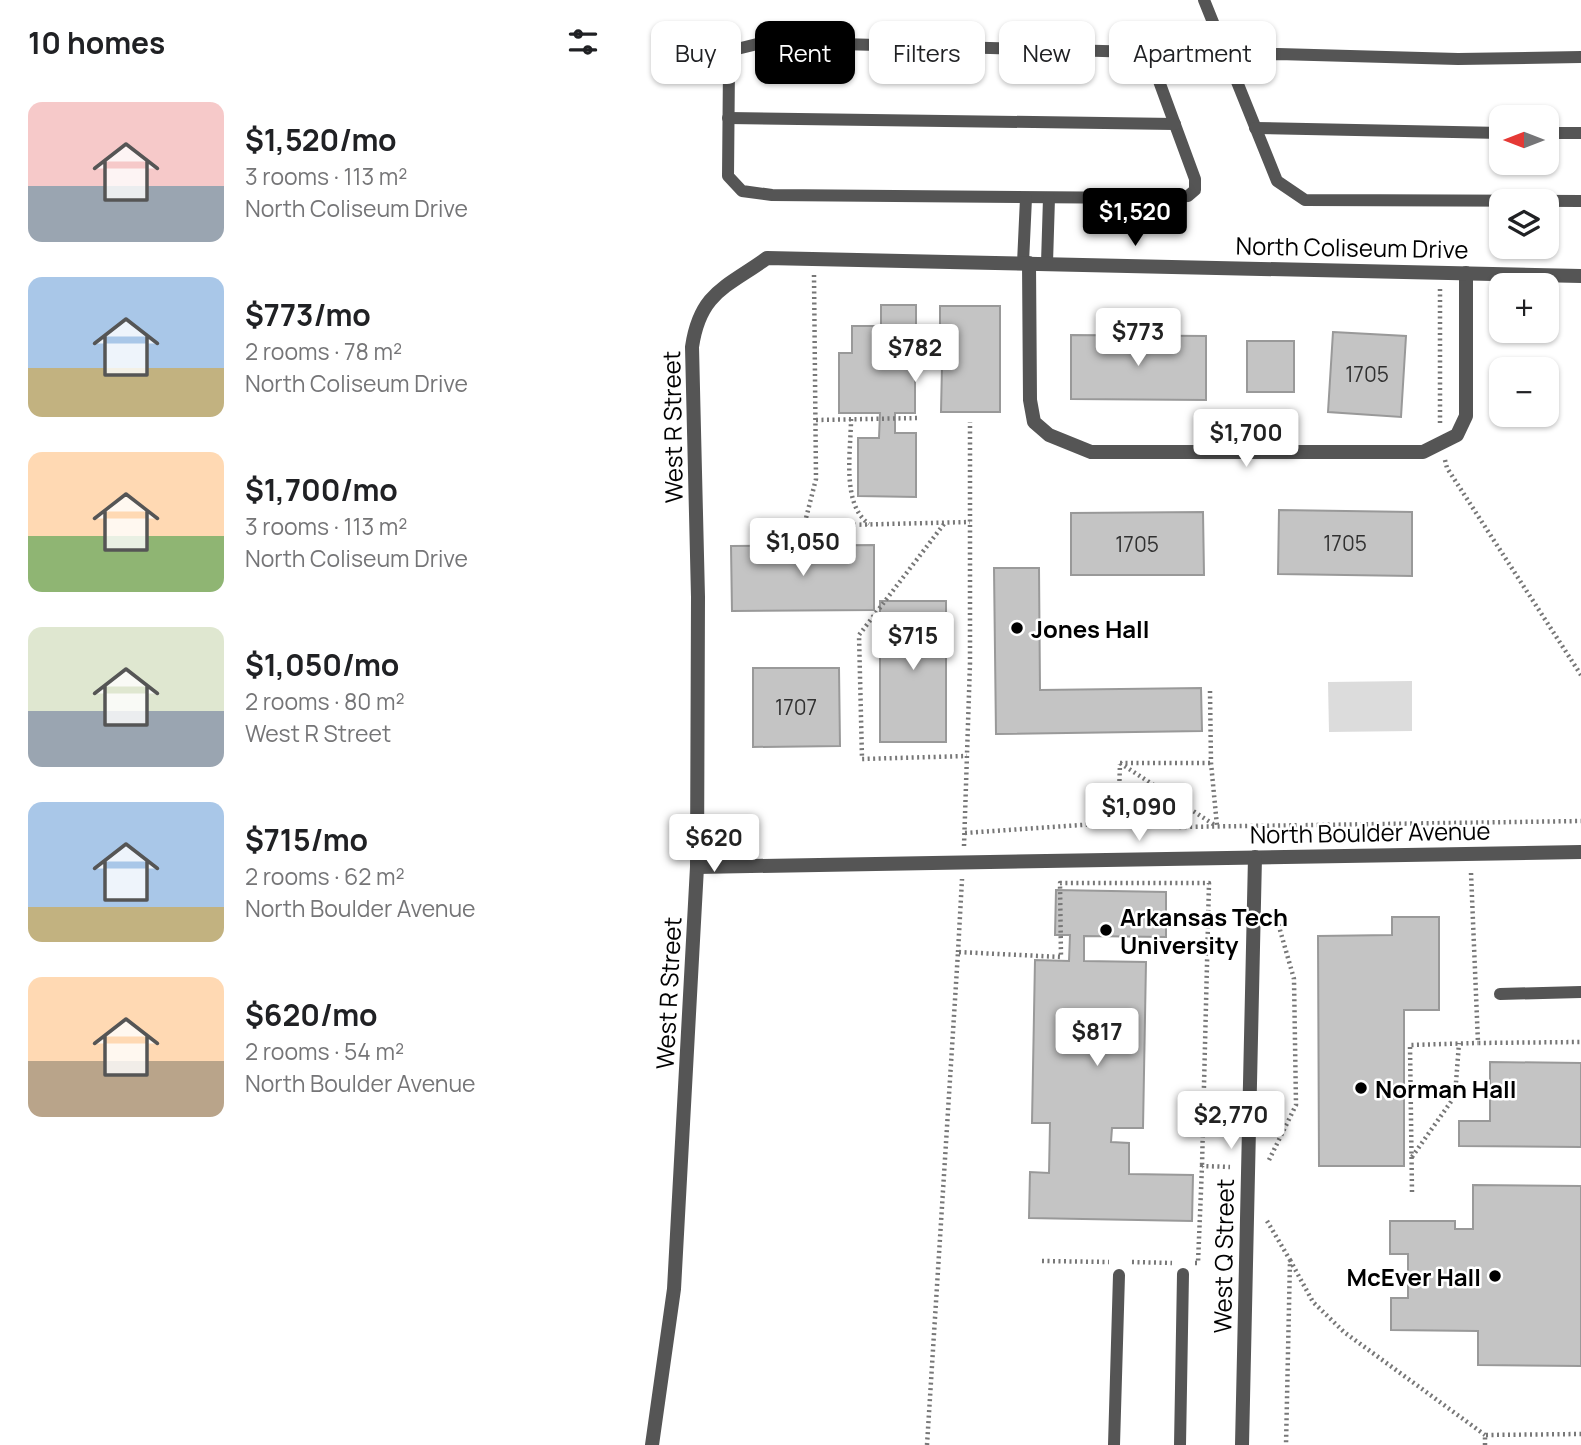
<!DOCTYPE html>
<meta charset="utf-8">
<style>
:root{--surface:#fff;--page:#f6f6f6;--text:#202124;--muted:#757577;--accent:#000}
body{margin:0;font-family:Manrope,sans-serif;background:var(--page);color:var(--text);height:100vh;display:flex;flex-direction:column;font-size:26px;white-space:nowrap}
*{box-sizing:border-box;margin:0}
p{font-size:23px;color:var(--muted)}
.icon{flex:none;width:38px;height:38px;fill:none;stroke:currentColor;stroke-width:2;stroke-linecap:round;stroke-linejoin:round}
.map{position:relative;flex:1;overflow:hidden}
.details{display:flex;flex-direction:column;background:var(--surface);width:630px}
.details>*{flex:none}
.top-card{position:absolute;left:21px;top:21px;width:665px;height:63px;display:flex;gap:14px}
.needle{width:46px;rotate:270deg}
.fabs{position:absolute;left:859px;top:105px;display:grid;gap:14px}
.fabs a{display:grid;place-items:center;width:70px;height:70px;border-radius:14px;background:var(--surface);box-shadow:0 2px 5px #0004;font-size:35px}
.price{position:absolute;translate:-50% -60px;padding:0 16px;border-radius:7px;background:#fff;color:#222;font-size:23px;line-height:46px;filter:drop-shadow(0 2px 4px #0008)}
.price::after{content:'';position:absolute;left:50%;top:42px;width:21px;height:16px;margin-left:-10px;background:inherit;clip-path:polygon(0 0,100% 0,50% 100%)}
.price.active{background:var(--accent);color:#fff}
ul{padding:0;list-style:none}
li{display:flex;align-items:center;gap:21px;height:175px;padding:0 28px}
li span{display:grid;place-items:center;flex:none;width:196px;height:140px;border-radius:14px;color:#555}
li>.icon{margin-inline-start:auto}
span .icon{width:84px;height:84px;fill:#fffc;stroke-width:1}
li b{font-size:30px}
h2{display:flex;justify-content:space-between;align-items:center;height:84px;padding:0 28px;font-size:30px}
.tag{padding:0 24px;border-radius:14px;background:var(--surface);box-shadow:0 2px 5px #0004;font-size:24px;line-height:63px}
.tag.active{background:var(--accent);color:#fff}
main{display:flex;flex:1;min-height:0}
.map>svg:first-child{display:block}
.green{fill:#dcdcdc}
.building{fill:#c4c4c4;stroke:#999;stroke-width:2}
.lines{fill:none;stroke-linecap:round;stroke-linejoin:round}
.path{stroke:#777;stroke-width:4.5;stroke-dasharray:2 3.5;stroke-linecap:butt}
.service{stroke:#555;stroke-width:12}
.minor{stroke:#555;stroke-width:14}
.poi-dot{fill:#000;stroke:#fff;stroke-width:2.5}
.labels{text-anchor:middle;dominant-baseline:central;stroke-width:5;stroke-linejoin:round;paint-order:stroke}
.number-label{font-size:21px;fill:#313131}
.street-label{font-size:24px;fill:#000;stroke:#fff}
.poi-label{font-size:24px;font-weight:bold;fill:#000;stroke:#fff;text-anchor:start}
</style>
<main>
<section class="details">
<h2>10 homes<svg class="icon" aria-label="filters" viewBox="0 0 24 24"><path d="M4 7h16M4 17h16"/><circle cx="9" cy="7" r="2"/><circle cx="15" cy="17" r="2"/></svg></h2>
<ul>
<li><span style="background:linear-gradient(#f6c9c9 60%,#9aa5b1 0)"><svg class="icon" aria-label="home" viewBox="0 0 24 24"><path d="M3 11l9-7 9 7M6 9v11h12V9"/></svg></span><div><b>$1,520/mo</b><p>3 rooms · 113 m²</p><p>North Coliseum Drive</p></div></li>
<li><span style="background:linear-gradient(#a9c7e8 65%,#c2b280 0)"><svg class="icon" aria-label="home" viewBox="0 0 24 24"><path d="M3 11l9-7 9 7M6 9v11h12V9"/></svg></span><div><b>$773/mo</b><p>2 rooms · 78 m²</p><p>North Coliseum Drive</p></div></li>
<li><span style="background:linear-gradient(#ffd9b3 60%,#8fb573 0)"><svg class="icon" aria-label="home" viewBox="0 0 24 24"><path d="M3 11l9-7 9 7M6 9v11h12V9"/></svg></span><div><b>$1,700/mo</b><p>3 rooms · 113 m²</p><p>North Coliseum Drive</p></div></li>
<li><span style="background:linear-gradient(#dfe7d0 60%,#9aa5b1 0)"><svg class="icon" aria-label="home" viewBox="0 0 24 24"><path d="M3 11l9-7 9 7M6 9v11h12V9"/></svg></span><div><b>$1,050/mo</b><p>2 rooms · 80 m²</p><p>West R Street</p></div></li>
<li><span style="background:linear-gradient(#a9c7e8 75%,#c2b280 0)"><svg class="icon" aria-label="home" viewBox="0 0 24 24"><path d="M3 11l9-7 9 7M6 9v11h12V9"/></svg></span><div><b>$715/mo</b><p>2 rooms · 62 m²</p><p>North Boulder Avenue</p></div></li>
<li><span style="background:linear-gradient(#ffd9b3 60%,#b9a48a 0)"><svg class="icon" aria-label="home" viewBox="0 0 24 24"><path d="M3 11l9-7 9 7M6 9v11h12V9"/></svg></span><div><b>$620/mo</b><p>2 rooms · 54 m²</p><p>North Boulder Avenue</p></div></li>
</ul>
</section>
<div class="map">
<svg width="951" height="1445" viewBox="0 0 951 1445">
<rect width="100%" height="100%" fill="#fff"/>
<polygon class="green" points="782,681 782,731 699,732 698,682"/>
<g class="building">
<polygon points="251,305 286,305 286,351 310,351 310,306 370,306 370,412 311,412 312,366 285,366 285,413 265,413 265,433 286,433 286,497 228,496 228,438 249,438 250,413 209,413 209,353 222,353 222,326 251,326"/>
<polygon points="703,332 776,336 771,417 698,412"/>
<polygon points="441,335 576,336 576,400 441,399"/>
<rect x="617" y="341" width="47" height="51"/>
<polygon points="649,510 782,512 782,576 648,574"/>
<polygon points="573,512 574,575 441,575 441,513"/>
<polygon points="244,545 244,610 102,611 101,546"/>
<polygon points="364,568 409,568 410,690 571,688 572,731 366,734"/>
<rect x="250" y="601" width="66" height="141"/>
<polygon points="123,668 209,668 210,746 123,747"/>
<polygon points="426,890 536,892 536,937 454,936 454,961 516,962 513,1128 482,1128 481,1142 499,1143 499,1174 563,1175 562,1221 399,1218 400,1172 419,1173 420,1123 402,1123 405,960 439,961 440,935 425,935"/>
<polygon points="762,917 809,917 809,1010 774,1010 774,1166 689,1166 688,936 762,935"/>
<polygon points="860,1062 951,1063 951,1147 829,1146 829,1121 860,1121"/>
<polygon points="843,1185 951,1186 951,1366 848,1365 848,1331 761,1330 761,1298 778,1298 778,1254 760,1254 760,1221 825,1221 825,1229 843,1229"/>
</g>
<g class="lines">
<g class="path">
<polyline points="184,275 186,479 174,526 340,522"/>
<polyline points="810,289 810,424"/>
<path d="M221,419c0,32 -10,85 18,105"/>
<polyline points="186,420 288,418"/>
<polyline points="815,460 817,468 951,675"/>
<polyline points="314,524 229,635 232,759 337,756"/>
<polyline points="580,691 581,763 587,826"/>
<polyline points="490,763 586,826"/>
<polyline points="490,763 581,763"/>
<polyline points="488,825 490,764"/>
<polyline points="335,833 466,824 551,827 951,821"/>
<polyline points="334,846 340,663 340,422"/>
<polyline points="841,873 848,1043 951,1042"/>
<polyline points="328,952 332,879"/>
<polyline points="782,1157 825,1096 829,1043"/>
<polyline points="639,1160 666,1105 664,979 644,909"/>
<polyline points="782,1192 780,1045 848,1043"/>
<polyline points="637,1221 660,1260 656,1445"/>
<polyline points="660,1260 683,1302 714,1332 855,1435"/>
<polyline points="412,1261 479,1262"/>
<polyline points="502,1262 542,1263"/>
<polyline points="565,1263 568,1263 572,1166 600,1167"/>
<polyline points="297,1445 328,952 431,957 430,883 579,883 572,1166"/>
<polyline points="855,1445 855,1435 951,1434"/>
</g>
<g class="service">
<polyline points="574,0 647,181 675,200 951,201"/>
<polygon points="135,42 511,52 526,73 565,179 565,190 558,196 523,198 142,195 112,191 98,176 99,65 107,49"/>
<polyline points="599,63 623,55 648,54 828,59 951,57"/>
<polyline points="98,118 545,124"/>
<polyline points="625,128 872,133"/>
<polyline points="917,133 951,133"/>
<polyline points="393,263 396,198"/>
<polyline points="417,263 419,198"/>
<polyline points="870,994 951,992"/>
<polyline points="484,1445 489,1275"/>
<polyline points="550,1445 553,1274"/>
</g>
<g class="minor">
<polyline points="399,263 400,400 404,422 419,435 461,452 793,452 827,435 836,416 836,273"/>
<polyline points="67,867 951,852"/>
<path d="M22,1445l22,-156 23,-422 1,-270 -6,-250c8,-55 35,-60 75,-89l814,18"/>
<polyline points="612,1445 625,857"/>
</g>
</g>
<g class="poi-dot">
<circle cx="387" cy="628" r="7"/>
<circle cx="476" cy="930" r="7"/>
<circle cx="731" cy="1088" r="7"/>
<circle cx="865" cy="1276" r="7"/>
</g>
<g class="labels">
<g class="number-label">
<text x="737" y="374">1705</text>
<text x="715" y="543">1705</text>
<text x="507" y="544">1705</text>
<text x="166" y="707">1707</text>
</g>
<g class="street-label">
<text transform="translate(722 247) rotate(1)">North Coliseum Drive</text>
<text transform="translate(42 427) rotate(-91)">West R Street</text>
<text transform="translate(740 832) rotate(-1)">North Boulder Avenue</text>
<text transform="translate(38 993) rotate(-87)">West R Street</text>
<text transform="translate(593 1256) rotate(-89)">West Q Street</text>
</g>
<g class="poi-label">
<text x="401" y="628">Jones Hall</text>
<text x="490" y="916">Arkansas Tech<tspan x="490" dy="28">University</tspan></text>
<text x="745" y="1088">Norman Hall</text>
<text x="851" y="1276" text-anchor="end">McEver Hall</text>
</g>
</g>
</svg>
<div class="fabs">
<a><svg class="needle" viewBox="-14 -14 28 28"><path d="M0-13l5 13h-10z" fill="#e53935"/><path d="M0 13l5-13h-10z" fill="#757577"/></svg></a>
<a><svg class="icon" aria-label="layers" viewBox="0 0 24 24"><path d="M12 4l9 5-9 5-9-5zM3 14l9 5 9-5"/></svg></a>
<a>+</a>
<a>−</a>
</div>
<b class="price active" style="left:505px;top:248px">$1,520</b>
<b class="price" style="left:508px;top:368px">$773</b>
<b class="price" style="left:285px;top:384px">$782</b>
<b class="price" style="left:616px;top:469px">$1,700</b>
<b class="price" style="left:173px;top:578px">$1,050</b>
<b class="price" style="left:283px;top:672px">$715</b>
<b class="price" style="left:509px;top:843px">$1,090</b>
<b class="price" style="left:84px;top:874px">$620</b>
<b class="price" style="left:467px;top:1068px">$817</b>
<b class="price" style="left:601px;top:1151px">$2,770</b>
<div class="top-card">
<a class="tag">Buy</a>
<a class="tag active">Rent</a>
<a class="tag">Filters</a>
<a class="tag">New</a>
<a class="tag">Apartment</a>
</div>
</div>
</main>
